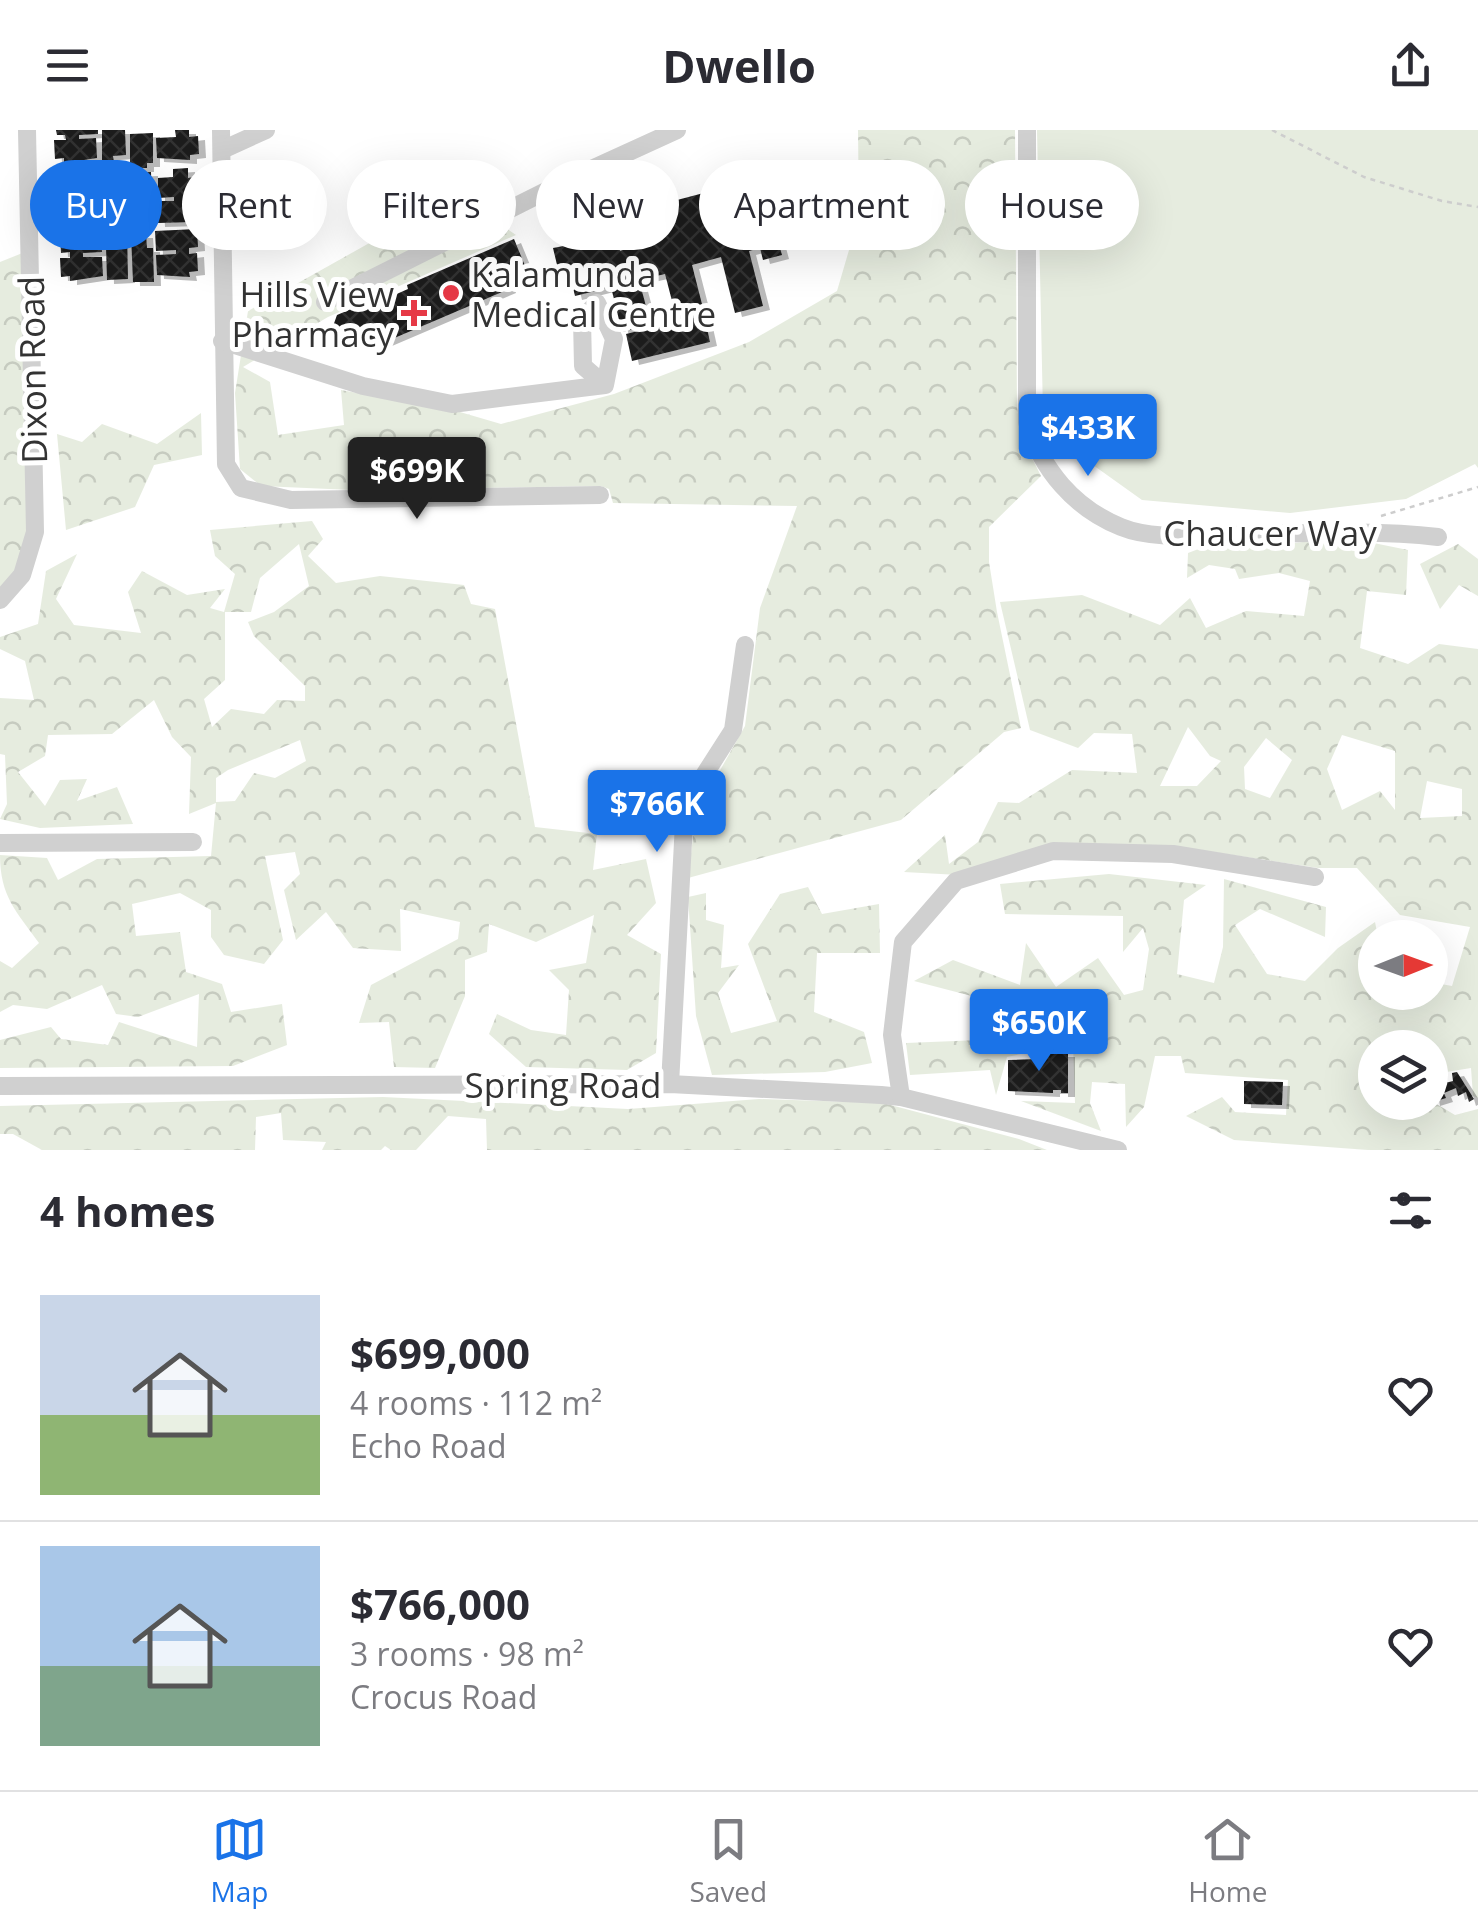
<!DOCTYPE html>
<meta charset="utf-8">
<style>
:root{--surface:#fff;--page:#f2f2f3;--text:#2b2b33;--muted:#7c7c81;--line:#e1e1e2;--accent:#1a73e8}
body{margin:0;font-family:"Open Sans",sans-serif;background:var(--page);color:var(--text);height:100vh;display:flex;flex-direction:column;font-size:38px;white-space:nowrap}
*{box-sizing:border-box;margin:0}
p{font-size:32px;color:var(--muted)}
.icon{flex:none;width:55px;height:55px;fill:none;stroke:currentColor;stroke-width:2;stroke-linecap:round;stroke-linejoin:round}
.map{position:relative;height:1020px;overflow:hidden}
.panel{display:flex;flex-direction:column;background:var(--surface);flex:1}
.panel>*{flex:none}
.banner{position:absolute;left:30px;top:30px;width:1420px;height:90px;display:flex;gap:20px}
.needle{width:65px;rotate:89deg}
.tools{position:absolute;left:1358px;top:790px;display:grid;gap:20px}
.tools a{display:grid;place-items:center;width:90px;height:90px;border-radius:50%;background:var(--surface);box-shadow:0 10px 40px #0002;font-size:50px}
.price{position:absolute;translate:-50% -85px;padding:0 22px;border-radius:10px;background:var(--accent);color:#fff;font-size:32px;line-height:65px;filter:drop-shadow(0 2px 5px #0008)}
.price::after{content:'';position:absolute;left:50%;top:60px;width:30px;height:22px;margin-left:-15px;background:inherit;clip-path:polygon(0 0,100% 0,50% 100%)}
.price.current{background:#222;color:#fff}
ul{padding:0;list-style:none}
li{display:flex;align-items:center;gap:30px;height:250px;padding:0 40px}
li+li{border-top:2px solid var(--line)}
li span{display:grid;place-items:center;flex:none;width:280px;height:200px;border-radius:0px;color:#555}
li>.icon{margin-inline-start:auto}
span .icon{width:120px;height:120px;fill:#fffc;stroke-width:1}
li b{font-size:42px}
h2{display:flex;justify-content:space-between;align-items:center;height:120px;padding:0 40px;font-size:42px}
.chip{padding:0 35px;border-radius:45px;background:var(--surface);box-shadow:0 10px 40px #0002;font-size:35px;line-height:90px}
.chip.current{background:var(--accent);color:#fff}
header{display:flex;justify-content:space-between;align-items:center;height:130px;padding:0 40px;background:var(--surface);font-size:45px;font-weight:700}
.tab-bar{display:flex;justify-content:space-around;align-items:center;height:140px;border-top:2px solid var(--line);background:var(--surface);font-size:28px;color:var(--muted)}
.tab-bar a{display:grid;justify-items:center;gap:5px}
.tab-bar .current{color:var(--accent)}
.map>svg:first-child{display:block}
.green{fill:#e6ecdf}
.forest{fill:url(#forest-crowns);fill-rule:evenodd}
.building{fill:url(#building-cross-hatch);filter:url(#shadow)}
.lines{fill:none;stroke-linecap:round;stroke-linejoin:round}
.path{stroke:#cdcdcd;stroke-width:2.5;stroke-dasharray:5 5;stroke-linecap:butt}
.minor{stroke:#d0d0d0;stroke-width:18}
.poi-dot{fill:#e63946;stroke:#fff;stroke-width:4}
.labels{text-anchor:middle;dominant-baseline:central;stroke-width:10;stroke-linejoin:round;paint-order:stroke}
.poi-label{font-size:35px;fill:#333;stroke:#fff;text-anchor:start}
.street-label{font-size:35px;fill:#333;stroke:#fff}
</style>
<header><svg class="icon" aria-label="menu" viewBox="0 0 24 24"><path d="M4 6h16M4 12h16M4 18h16"/></svg>Dwello<svg class="icon" aria-label="share" viewBox="0 0 24 24"><path d="M12 15V3M7 8l5-5 5 5M5 13v7h14v-7"/></svg></header>
<div class="map">
<svg width="1478" height="1020" viewBox="0 0 1478 1020">
<defs>
<pattern id="forest-crowns" width="20" height="18" patternUnits="userSpaceOnUse" patternTransform="scale(2.5)"><rect width="20" height="18" fill="#e6ecdf"/><path d="M2 6a3 3 0 1 1 6 0M12 15a3 3 0 1 1 6 0" fill="none" stroke="#c6cbc0"/></pattern>
<pattern id="building-cross-hatch" width="8" height="8" patternUnits="userSpaceOnUse" patternTransform="scale(2.5)"><rect width="8" height="8" fill="#1a1a1a"/><path d="M0 0l8 8M0 8l8-8" fill="none" stroke="#333"/></pattern>
<filter id="shadow"><feDropShadow dx="7" dy="4" stdDeviation="0" flood-color="#0004"/></filter>
</defs>
<rect width="100%" height="100%" fill="#fff"/>
<polygon class="green" points="1037,0 1478,0 1478,338 1475,334 1406,369 1290,383 1142,370 1065,315 1043,283"/>
<g class="forest">
<polygon points="858,0 1015,0 1017,277 1021,306 1041,346 989,397 989,432 997,482 1021,598 1004,602 901,690 688,748 696,683 745,596 760,478 797,376 613,373 609,359 601,356 352,360 261,356 240,339 235,263 248,181 423,83 470,66 486,84 516,105 328,187 243,237 270,252 278,305 344,295 341,260 460,282 501,294 614,264 749,212 837,161 859,86"/>
<polygon points="30,120 35,402 0,470 0,132"/>
<polygon points="201,283 202,325 154,335 135,377 66,400 57,304 82,312 102,294 157,314"/>
<path d="M312,391l11,18 -15,17 28,27 44,-7 84,9 7,19 24,5 40,218 62,7 -4,36 53,-11 10,44 -29,32 34,19 -5,99 -29,17 -101,-3 -37,-33 8,-20 34,16 35,5 3,-45 -20,-20 37,-7 8,-48 -58,27 -47,-18 -2,28 -22,8v36l-30,72 -41,-1 -5,-45 -30,1 12,-38 87,-46 2,-17 -60,-13 1,42 -48,-3 -27,-36 -30,28 -12,-50 16,-16 -5,-22 -30,4 18,84 -19,24 -40,-9 -13,-18v-27l-31,-17 -48,11 4,32 44,-4 6,40 36,12 9,28 51,-8 5,41 -54,21 -233,2v-28l51,-13 10,12 47,6 11,-23 78,25 2,-53 -61,23 -22,-3 -14,-29 -55,24 -34,-4 -13,7v-51l12,7 27,-25c-23,-32 -39,-47 -39,-88l47,3 11,22 39,-21 114,-3 5,-53 -27,11 2,-57 -19,-20 -18,-37 -42,34 -64,1 -3,21 -27,16 27,34 15,-26 27,-1 -10,22 40,-14 16,37 -93,4 -40,-9 7,-15 -2,-49 -5,-1v-56l34,2 -9,-39 -25,-12v-12l38,-13 8,-53 31,-17 -21,45 18,26 67,8 -13,-41 14,-21 45,24 38,-6 -15,19 14,4 11,-38 -20,-18 -5,-26zM299,414l10,42 -35,26 -26,10 6,14 51,50v15l-28,-1 -13,14 -33,-5 -19,18 -8,-28 21,-19v-68h26l9,-34zM300,610l6,21 -31,17 -21,-5 -19,28 -19,1v-24l12,-8z"/>
<path d="M1344,407l64,13 -2,45 -39,-4 -7,57 48,16 31,-20 39,5v449l-5,-2 -2,-28 -37,6 -4,12v-38h-55v54h55v-10l3,10 22,13 23,-6v41h-110l-134,-10 -48,-24 36,-19 13,15 51,3 2,-35 -103,-7 -4,-17h-26l-11,51 -18,20 -1,-43 -33,-2 -2,21 11,28 -80,-30 54,2 -2,-60 -66,14 -11,38 -6,-25 -80,5 -4,-32 74,-3 7,-40 -73,-19 39,-21 67,25 6,-42 30,44 42,-29 26,37 19,-5 6,-41 -6,-21 -20,24v-36l-118,-2 -5,-30 109,-10 97,11 -22,15 -7,74 37,9 9,-36 1,-68 102,28 -1,30 -65,-28 -25,16 32,49 38,7 33,-33 37,-26 3,15 -3,1v54h55v-10l22,4 18,-59 -70,-12 -43,-47h-39l-151,-23 -107,1 -101,29 -55,-3 41,-37 4,29 29,-22 20,-40 21,1 53,-33 65,3 -5,-39 -38,-1 -16,15 -48,-18 -30,-128 82,-7 78,30 30,-27 16,30 40,-17 58,5 6,-35 -31,-8 -40,6 -4,-10 -26,-4 -22,13 1,-25 29,-11 53,4zM1188,597l22,29 11,5 -24,25h-37zM1342,605l53,16v59l-15,-19 -38,19 -15,-41zM1266,608l26,22 -22,38 -25,-9 -1,-22zM1427,651l35,8v27l-42,2z"/>
<polygon points="1458,414 1478,429 1478,466 1459,455 1440,479 1420,434"/>
<polygon points="808,757 822,784 879,774 880,823 817,823 814,882 864,902 872,933 825,942 712,945 696,886 688,767 706,763 706,790 724,795 721,838 739,835 718,863 731,903 777,891 748,814 780,764"/>
<polygon points="383,967 628,979 759,969 883,973 1019,1009 1047,1020 487,1020 486,989 448,986 416,1020 391,1020 385,1016 381,1020 322,1020 326,1012 283,1010 281,983 256,987 255,1020 42,1020 13,1004 0,1004 0,976"/>
</g>
<g class="building">
<polygon points="56,0 98,0 98,4 79,5 79,9 96,8 97,28 64,33 64,28 55,29 54,10 66,10 65,5 57,5"/>
<polygon points="102,0 125,0 126,25 113,26 114,32 102,32"/>
<polygon points="175,0 189,0 189,7 198,6 199,24 190,25 190,30 157,28 156,8 176,7"/>
<polygon points="153,3 153,33 147,33 147,38 130,38 130,4"/>
<polygon points="188,38 188,48 194,47 195,67 188,67 188,72 193,72 193,92 158,93 157,71 174,71 174,67 158,68 158,48 173,47 173,39"/>
<polygon points="151,42 152,76 148,76 148,92 131,92 130,43"/>
<polygon points="104,43 126,43 127,91 112,91 111,77 105,77"/>
<polygon points="69,45 102,47 103,67 84,68 84,72 103,71 104,91 63,93 62,74 70,74 70,68 61,69 61,51 69,50"/>
<polygon points="715,60 723,89 769,77 782,125 763,130 760,118 749,121 763,176 735,183 721,127 692,135 704,182 677,190 665,144 639,150 651,195 622,202 611,157 575,166 568,137 558,139 553,118 616,106 620,121 629,118 622,92 656,83 658,91 665,89 662,74"/>
<polygon points="197,99 198,117 189,118 189,124 197,123 198,141 189,142 190,147 157,145 156,125 176,124 176,120 156,121 155,101"/>
<polygon points="112,101 127,101 128,149 107,150 106,116 112,116"/>
<polygon points="101,103 102,122 83,123 83,127 102,127 103,146 70,151 70,146 61,147 60,128 70,128 70,122 61,123 60,105"/>
<polygon points="131,104 146,104 147,118 153,118 154,152 133,152"/>
<polygon points="514,109 530,148 507,152 509,159 378,215 332,199 337,185 382,166 383,170 408,159 407,155"/>
<polygon points="704,185 710,212 632,231 626,204"/>
<polygon points="1037,923 1068,923 1068,963 1061,963 1061,960 1053,960 1053,963 1008,961 1008,930 1037,929"/>
<polygon points="1457,942 1474,969 1469,972 1466,962 1458,966 1456,958 1444,963 1446,968 1433,972 1431,960 1438,960 1437,949 1444,948 1445,953 1453,951 1452,943"/>
<polygon points="1244,951 1283,952 1282,975 1244,974"/>
</g>
<g class="lines">
<g class="path">
<polyline points="1272,0 1364,47 1442,71 1478,77"/>
<polyline points="1381,386 1478,357"/>
</g>
<g class="minor">
<polyline points="221,0 226,334 241,358 291,370 600,365"/>
<path d="M1027,0v292c15,48 47,86 94,105 32,13 74,8 108,8 69,-1 140,-6 209,2"/>
<polyline points="222,20 266,0"/>
<polyline points="325,172 572,48 677,0"/>
<polyline points="222,211 363,256 452,274 605,255 614,209 597,173 582,189 583,236 605,255"/>
<polyline points="0,470 22,445 35,402 27,0"/>
<polyline points="0,713 193,712"/>
<polyline points="670,954 685,675 733,600 745,515"/>
<polyline points="0,956 670,954 881,965 901,967 1118,1020"/>
<polyline points="901,967 892,905 903,812 956,751 1053,721 1173,724 1315,747"/>
</g>
</g>
<g class="poi-dot">
<circle cx="451" cy="163" r="10"/>
<path d="M409 168h10v10h10v10h-10v10h-10v-10h-10v-10h10z"/>
</g>
<g class="labels">
<g class="poi-label">
<text x="471" y="143">Kalamunda<tspan x="471" dy="40">Medical Centre</tspan></text>
<text x="394" y="163" text-anchor="end">Hills View<tspan x="394" dy="40">Pharmacy</tspan></text>
</g>
<g class="street-label">
<text transform="translate(32 240) rotate(-91)">Dixon Road</text>
<text x="1270" y="402">Chaucer Way</text>
<text x="563" y="954">Spring Road</text>
</g>
</g>
</svg>
<div class="tools">
<a><svg class="needle" viewBox="-14 -14 28 28"><path d="M0-13l5 13h-10z" fill="#e53935"/><path d="M0 13l5-13h-10z" fill="#7c7c81"/></svg></a>
<a><svg class="icon" aria-label="layers" viewBox="0 0 24 24"><path d="M12 4l9 5-9 5-9-5zM3 14l9 5 9-5"/></svg></a>
</div>
<b class="price" style="left:1088px;top:349px">$433K</b>
<b class="price current" style="left:417px;top:392px">$699K</b>
<b class="price" style="left:657px;top:725px">$766K</b>
<b class="price" style="left:1039px;top:944px">$650K</b>
<div class="banner">
<a class="chip current">Buy</a>
<a class="chip">Rent</a>
<a class="chip">Filters</a>
<a class="chip">New</a>
<a class="chip">Apartment</a>
<a class="chip">House</a>
</div>
</div>
<section class="panel">
<h2>4 homes<svg class="icon" aria-label="filters" viewBox="0 0 24 24"><path d="M4 7h16M4 17h16"/><circle cx="9" cy="7" r="2"/><circle cx="15" cy="17" r="2"/></svg></h2>
<ul>
<li><span style="background:linear-gradient(#c9d6e8 60%,#8fb573 0)"><svg class="icon" aria-label="home" viewBox="0 0 24 24"><path d="M3 11l9-7 9 7M6 9v11h12V9"/></svg></span><div><b>$699,000</b><p>4 rooms · 112 m²</p><p>Echo Road</p></div><svg class="icon" aria-label="heart" viewBox="0 0 24 24"><path d="M12 20l-8-8c-3-5 5-10 8-4 3-6 11-1 8 4z"/></svg></li>
<li><span style="background:linear-gradient(#a9c7e8 60%,#7fa58c 0)"><svg class="icon" aria-label="home" viewBox="0 0 24 24"><path d="M3 11l9-7 9 7M6 9v11h12V9"/></svg></span><div><b>$766,000</b><p>3 rooms · 98 m²</p><p>Crocus Road</p></div><svg class="icon" aria-label="heart" viewBox="0 0 24 24"><path d="M12 20l-8-8c-3-5 5-10 8-4 3-6 11-1 8 4z"/></svg></li>
</ul>
</section>
<nav class="tab-bar">
<a class="current"><svg class="icon" aria-label="map" viewBox="0 0 24 24"><path d="M3 6l6-2 6 2 6-2v14l-6 2-6-2-6 2zM9 4v14M15 6v14"/></svg>Map</a>
<a><svg class="icon" aria-label="saved" viewBox="0 0 24 24"><path d="M7 4h10v16l-5-4-5 4z"/></svg>Saved</a>
<a><svg class="icon" aria-label="home" viewBox="0 0 24 24"><path d="M3 11l9-7 9 7M6 9v11h12V9"/></svg>Home</a>
</nav>
